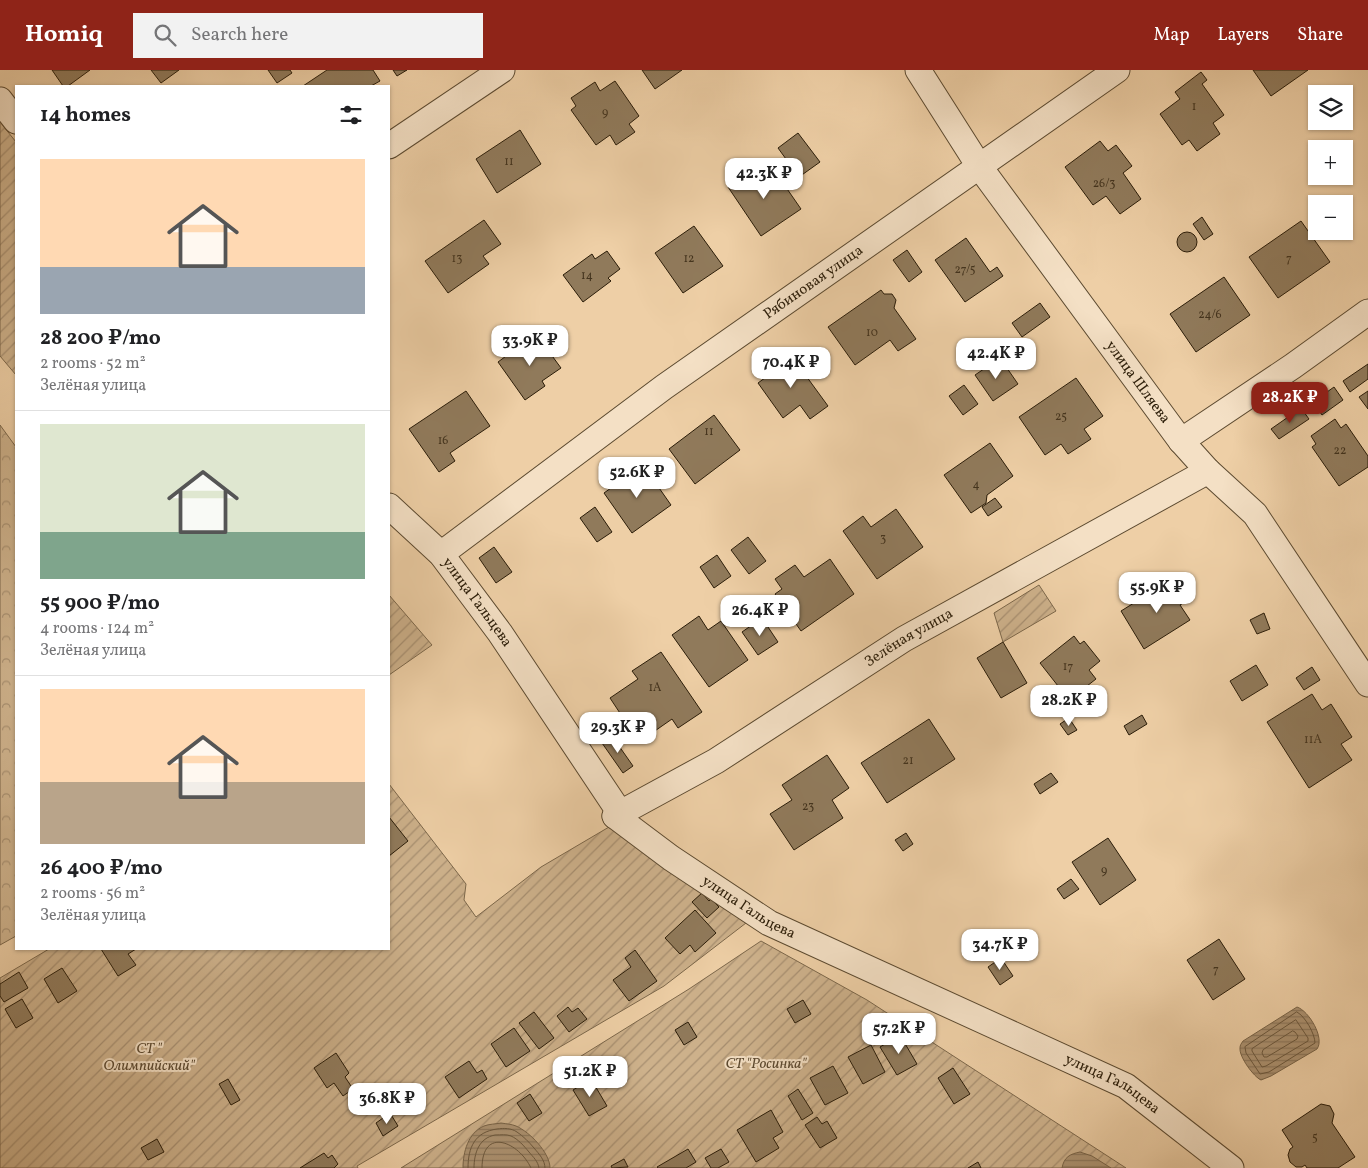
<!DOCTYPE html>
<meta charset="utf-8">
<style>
:root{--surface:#fff;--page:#f2f2f2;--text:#202124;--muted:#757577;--line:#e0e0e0;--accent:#8f2418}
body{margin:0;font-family:Vollkorn,serif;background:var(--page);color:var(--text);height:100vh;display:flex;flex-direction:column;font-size:19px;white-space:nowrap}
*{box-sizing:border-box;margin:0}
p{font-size:16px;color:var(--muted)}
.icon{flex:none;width:28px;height:28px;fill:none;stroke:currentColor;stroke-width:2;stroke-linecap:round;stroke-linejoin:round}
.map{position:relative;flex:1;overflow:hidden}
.drawer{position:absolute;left:15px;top:15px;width:375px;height:865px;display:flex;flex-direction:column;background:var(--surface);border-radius:0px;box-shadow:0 1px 4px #0004}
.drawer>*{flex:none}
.buttons{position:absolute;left:1308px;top:15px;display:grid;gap:10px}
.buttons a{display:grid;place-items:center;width:45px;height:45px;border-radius:0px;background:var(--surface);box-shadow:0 1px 4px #0004;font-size:25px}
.price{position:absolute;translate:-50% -42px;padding:0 11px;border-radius:10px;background:#fff;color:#222;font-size:16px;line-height:32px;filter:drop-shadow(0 1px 2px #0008)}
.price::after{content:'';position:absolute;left:50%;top:30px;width:15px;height:11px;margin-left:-8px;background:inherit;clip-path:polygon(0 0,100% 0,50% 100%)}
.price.active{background:var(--accent);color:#fff}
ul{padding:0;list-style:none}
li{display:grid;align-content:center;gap:10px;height:265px;padding:0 25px}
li+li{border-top:1px solid var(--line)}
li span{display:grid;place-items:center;height:155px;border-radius:0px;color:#555}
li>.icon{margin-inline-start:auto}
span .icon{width:90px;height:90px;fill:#fffc;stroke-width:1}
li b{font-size:21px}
h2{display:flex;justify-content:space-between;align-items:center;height:60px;padding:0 25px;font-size:21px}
header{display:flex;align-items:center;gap:30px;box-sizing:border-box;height:70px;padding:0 25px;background:var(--accent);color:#fff}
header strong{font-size:24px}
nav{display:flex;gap:28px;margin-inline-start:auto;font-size:18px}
.search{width:350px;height:45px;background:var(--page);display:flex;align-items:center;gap:12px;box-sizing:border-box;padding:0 18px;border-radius:0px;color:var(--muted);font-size:19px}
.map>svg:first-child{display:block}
.forest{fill:url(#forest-crowns);stroke:#7c674a}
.garden{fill:url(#garden-furrows);stroke:#7c674a}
.water{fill:url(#water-rules);stroke:#786347}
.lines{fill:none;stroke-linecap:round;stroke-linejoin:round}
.shore{stroke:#6c583d;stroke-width:1}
.building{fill:#907a5b;stroke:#2b1d09}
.street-casing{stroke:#5c4a30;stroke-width:27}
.street{stroke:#f4e0c5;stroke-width:25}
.labels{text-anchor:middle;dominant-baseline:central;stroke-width:4;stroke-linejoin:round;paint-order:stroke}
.number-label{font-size:12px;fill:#44341e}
.street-label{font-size:15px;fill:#2b1d09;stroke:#f4e0c5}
.park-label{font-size:15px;font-style:italic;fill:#5c4930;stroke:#f4e0c5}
</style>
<header>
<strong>Homiq</strong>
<div class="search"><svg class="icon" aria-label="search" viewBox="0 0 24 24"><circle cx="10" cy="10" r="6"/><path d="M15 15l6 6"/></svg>Search here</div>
<nav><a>Map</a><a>Layers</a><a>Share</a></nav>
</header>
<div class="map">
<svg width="1368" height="1098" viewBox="0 0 1368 1098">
<defs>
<pattern id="forest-crowns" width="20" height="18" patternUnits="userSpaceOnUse" patternTransform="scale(1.25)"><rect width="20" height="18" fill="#cdb18b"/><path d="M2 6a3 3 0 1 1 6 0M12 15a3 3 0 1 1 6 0" fill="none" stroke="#a78f70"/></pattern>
<pattern id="garden-furrows" width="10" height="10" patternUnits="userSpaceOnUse" patternTransform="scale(1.25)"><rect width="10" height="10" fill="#cdb18b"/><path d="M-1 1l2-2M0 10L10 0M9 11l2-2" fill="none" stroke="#a78f70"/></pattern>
<pattern id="water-rules" width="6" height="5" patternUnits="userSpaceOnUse" patternTransform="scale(1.25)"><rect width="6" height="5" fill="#ac9271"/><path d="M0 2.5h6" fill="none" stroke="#8c775b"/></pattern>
</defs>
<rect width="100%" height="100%" fill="#eecfa6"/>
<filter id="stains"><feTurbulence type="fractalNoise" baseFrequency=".004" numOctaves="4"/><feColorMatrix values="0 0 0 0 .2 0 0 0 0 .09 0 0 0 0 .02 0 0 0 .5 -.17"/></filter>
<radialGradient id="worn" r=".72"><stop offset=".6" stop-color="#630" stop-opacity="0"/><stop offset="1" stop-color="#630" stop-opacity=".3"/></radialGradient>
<polygon class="forest" points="0,355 16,377 16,866 0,875"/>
<g class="garden">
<polygon points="0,52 16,72 16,305 0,286"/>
<polygon points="1039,515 1056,541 1003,572 994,543"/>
<polygon points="389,525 432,575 389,605"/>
<polygon points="389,714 466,814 464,830 476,847 541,797 609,757 746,853 664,916 357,1096 358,1098 0,1098 0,908 49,879 389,879"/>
<polygon points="761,871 867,930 1126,1098 401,1098 689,919"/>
</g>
<g class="water">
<path d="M1297,937c12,4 28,31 20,42l-46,27 -10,4c-7,-3 -22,-23 -21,-32 0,-3 1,-4 3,-7z"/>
<path d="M501,1053c6,1 10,1 15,3 14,6 34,27 34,42h-87c0,-16 5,-35 21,-42 5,-2 12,-2 17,-3z"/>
<path d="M1080,1082l12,4 19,12h-49c2,-11 8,-14 18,-16z"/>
</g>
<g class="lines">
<g class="shore">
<path d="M1297,942c8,4 18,22 18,31l-46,29 -9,2 -14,-21 -1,-6z"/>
<polygon points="1296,950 1308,968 1308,971 1266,996 1262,997 1252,981 1252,979"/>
<polygon points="1293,961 1295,962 1298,966 1297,969 1267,987 1264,987 1262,983 1263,980"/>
<path d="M468,1098c0,-21 7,-36 29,-39 7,-1 14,-1 20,3 6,4 12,10 17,16 5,6 11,12 11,20"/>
<path d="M474,1098c0,-15 5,-30 21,-33 6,0 11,-1 16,1 7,3 13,10 18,16 4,5 9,9 10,16"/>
<path d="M482,1098c0,-42 37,-26 49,0"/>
</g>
</g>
<g class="building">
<polygon points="52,0 90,0 68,16 63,16"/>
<polygon points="151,0 179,0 161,13"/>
<polygon points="268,0 290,0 292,3 277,13"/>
<polygon points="327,0 373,0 380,11 371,16 303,16"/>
<polygon points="393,0 407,0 397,6"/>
<polygon points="642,0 682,0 655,19"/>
<polygon points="1253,0 1308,0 1271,26"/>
<polygon points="1201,2 1207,10 1202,14 1224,45 1213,53 1220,64 1197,81 1189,70 1182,75 1160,44 1180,29 1175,22"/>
<polygon points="615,11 639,46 629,54 635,62 616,75 610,65 596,75 571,40 576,36 571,28 595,12 600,21"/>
<polygon points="520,60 541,94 497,123 476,89"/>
<polygon points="798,63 820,92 799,107 778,78"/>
<polygon points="1100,71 1108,81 1116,75 1132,96 1123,103 1141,129 1120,144 1106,126 1093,135 1065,97"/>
<polygon points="753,100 759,110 774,100 801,139 761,166 728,117"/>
<polygon points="1202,147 1213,164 1204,170 1193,154"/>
<polygon points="484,150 501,174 483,186 489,194 448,223 425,191"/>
<polygon points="1301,151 1330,192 1278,228 1249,187"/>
<polygon points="694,156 723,196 683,223 655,183"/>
<circle cx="1187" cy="172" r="10"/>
<polygon points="966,168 990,202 997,197 1003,206 965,232 935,190"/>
<polygon points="907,180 922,202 909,212 893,190"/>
<polygon points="607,181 620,199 608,208 611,211 583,232 563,205 592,184 595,189"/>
<polygon points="1224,207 1250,245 1196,282 1170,244"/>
<polygon points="881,220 884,224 892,224 896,230 894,238 916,269 898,281 890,270 855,295 828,257"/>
<polygon points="1040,233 1050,247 1022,267 1012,253"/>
<polygon points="536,264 561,298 542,311 545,316 525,330 498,292"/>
<polygon points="782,284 788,292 793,288 828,336 810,349 800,335 783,348 758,313 773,302 767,294"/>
<polygon points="1000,288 1018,314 993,331 975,305"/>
<polygon points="1368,294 1368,309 1350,322 1343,311"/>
<polygon points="1076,308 1103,346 1084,359 1091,369 1068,384 1061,374 1045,385 1019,347"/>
<polygon points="964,315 978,334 963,345 949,326"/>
<polygon points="1334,317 1343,330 1322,345 1313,332"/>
<polygon points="466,321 490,356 450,383 455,391 439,402 409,359"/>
<polygon points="1368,321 1368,339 1359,327"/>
<polygon points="1301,338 1309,349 1279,369 1271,359"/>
<polygon points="714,345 740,380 695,414 669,379"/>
<polygon points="1335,349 1341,358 1346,354 1368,386 1368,397 1339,416 1312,377 1316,374 1311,366"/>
<polygon points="990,373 1013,406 987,425 986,433 971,443 944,405"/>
<polygon points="643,395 671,435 632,463 604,423"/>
<polygon points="995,428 1002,437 988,446 982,437"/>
<polygon points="595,437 612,462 597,472 580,448"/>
<polygon points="896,439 923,477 877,509 843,461 863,446 871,457"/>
<polygon points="748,467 766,491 749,504 731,480"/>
<polygon points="494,477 512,502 496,513 479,488"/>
<polygon points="717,485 731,506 714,518 700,497"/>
<polygon points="830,489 854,524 801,561 775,524 782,519 775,509 795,495 804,507"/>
<polygon points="1174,508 1188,530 1180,535 1190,550 1144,579 1121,541"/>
<polygon points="1264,543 1270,559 1257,564 1250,550"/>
<polygon points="699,546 708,560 721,551 748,590 709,617 672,565"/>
<polygon points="762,548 778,572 758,585 742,562"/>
<polygon points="1074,566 1080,574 1084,571 1100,591 1089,600 1096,609 1069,630 1040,593"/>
<polygon points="1003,572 1027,613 1001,628 977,588"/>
<polygon points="661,582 702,642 678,658 672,649 639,672 610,628 638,609 632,601"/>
<polygon points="1256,595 1268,615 1242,631 1230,611"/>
<polygon points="1312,597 1320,610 1304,620 1296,608"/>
<polygon points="1312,624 1322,640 1331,634 1352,667 1341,674 1352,690 1309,718 1267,652"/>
<polygon points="1142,645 1147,654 1129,665 1124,656"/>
<polygon points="1069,648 1077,660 1068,665 1060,654"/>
<polygon points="929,649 955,689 887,733 861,693"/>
<polygon points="612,666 633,696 623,703 602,673"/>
<polygon points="827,685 849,718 832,730 843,748 794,780 770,744 792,730 782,715"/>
<polygon points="1051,703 1058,712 1040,724 1034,714"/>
<polygon points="389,747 408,771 389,786"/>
<polygon points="906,763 913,774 903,781 895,770"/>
<polygon points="1108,768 1136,810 1100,835 1072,792"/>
<polygon points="1071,809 1079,819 1064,829 1057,819"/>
<polygon points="702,823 709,831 711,829 719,837 707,848 692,832"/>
<polygon points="695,840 716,863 695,882 690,875 680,884 665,868"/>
<polygon points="1219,869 1245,909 1213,930 1187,890"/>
<polygon points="101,879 136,879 128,884 136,895 118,906"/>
<polygon points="635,880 657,911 629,931 613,910 631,897 625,888"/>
<polygon points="1001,888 1013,906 1000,915 988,897"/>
<polygon points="62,898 77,921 58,933 44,909"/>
<polygon points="19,902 28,918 4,932 0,926 0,914"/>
<polygon points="22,929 33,948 16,958 5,939"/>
<polygon points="803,930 811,944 795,953 787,939"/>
<polygon points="568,937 572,942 578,938 587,949 569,962 557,946"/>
<polygon points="534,942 554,968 539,979 519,953"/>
<polygon points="688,952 697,967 684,975 675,960"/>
<polygon points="514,958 530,981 506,997 491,974"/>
<polygon points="900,965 917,994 897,1005 880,977"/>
<polygon points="871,975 885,1002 863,1014 848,987"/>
<polygon points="336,983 349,1003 345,1007 353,1019 343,1026 334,1013 327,1018 314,998"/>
<polygon points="469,991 477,1003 482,1000 487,1009 459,1028 445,1007"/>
<polygon points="833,996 848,1023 825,1035 810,1008"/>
<polygon points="953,998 970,1024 954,1034 938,1008"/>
<polygon points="228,1009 240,1030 231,1035 219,1014"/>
<polygon points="591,1009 607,1036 589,1046 573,1020"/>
<polygon points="798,1019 813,1043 802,1050 788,1026"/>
<polygon points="530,1024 542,1043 529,1051 517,1033"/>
<polygon points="1321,1034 1330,1036 1334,1044 1332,1053 1355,1087 1338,1098 1307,1098 1305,1095 1302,1097 1296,1097 1290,1092 1288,1085 1290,1079 1293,1077 1282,1060"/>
<polygon points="771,1040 783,1062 773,1068 779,1078 756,1092 737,1060"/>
<polygon points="390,1043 398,1056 383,1066 376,1053"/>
<polygon points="817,1047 822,1054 827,1051 837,1068 820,1078 805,1055"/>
<polygon points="157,1069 164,1082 148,1090 141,1078"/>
<polygon points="688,1079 696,1092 686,1098 658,1098 657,1097"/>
<polygon points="721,1079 729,1092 718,1098 711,1098 705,1088"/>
<polygon points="324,1083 328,1088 332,1085 338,1094 334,1098 300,1098"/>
<polygon points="624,1089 628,1097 612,1098 611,1096"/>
<polygon points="978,1092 981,1098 968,1098"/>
</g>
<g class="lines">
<defs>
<g id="street">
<path id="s1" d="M918,0l61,96 202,275 27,30 47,43 113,170"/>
<polyline points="0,30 16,51"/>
<polyline points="389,76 502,0"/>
<polyline points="1181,371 1293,296 1368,242"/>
<path id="s2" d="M389,436l52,48 59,79 118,177 -3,6 56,42 98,65 357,163 105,82"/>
<path id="s3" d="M441,484l223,-167 453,-317"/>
<path id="s4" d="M615,746l101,-55 188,-122 304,-168"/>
</g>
</defs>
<use href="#street" class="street-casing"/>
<use href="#street" class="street"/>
</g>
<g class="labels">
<g class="number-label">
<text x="1194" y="37">1</text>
<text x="605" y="43">9</text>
<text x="509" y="92">11</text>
<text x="1104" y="114">26/3</text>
<text x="457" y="189">13</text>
<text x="689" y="189">12</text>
<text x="1289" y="189">7</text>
<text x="965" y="200">27/5</text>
<text x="587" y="206">14</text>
<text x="1210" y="245">24/6</text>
<text x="872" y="263">10</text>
<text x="1061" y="347">25</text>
<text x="709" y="362">11</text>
<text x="443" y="371">16</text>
<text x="1340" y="381">22</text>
<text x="976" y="415">4</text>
<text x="883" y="469">3</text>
<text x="1068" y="597">17</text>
<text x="655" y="618">1А</text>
<text x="1313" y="670">11А</text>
<text x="908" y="691">21</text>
<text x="808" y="737">23</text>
<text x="1104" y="801">9</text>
<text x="1216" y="900">7</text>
<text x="1315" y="1068">5</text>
</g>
<g class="street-label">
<text stroke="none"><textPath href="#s3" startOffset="461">Рябиновая улица</textPath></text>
<text stroke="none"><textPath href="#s1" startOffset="382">улица Шляева</textPath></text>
<text stroke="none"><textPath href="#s2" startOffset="131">улица Гальцева</textPath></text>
<text stroke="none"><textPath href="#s4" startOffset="344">Зелёная улица</textPath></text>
<text stroke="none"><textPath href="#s2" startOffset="551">улица Гальцева</textPath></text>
<text stroke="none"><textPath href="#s2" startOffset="956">улица Гальцева</textPath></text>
</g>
<g class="park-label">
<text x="149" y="979">СТ "<tspan x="149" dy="17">Олимпийский"</tspan></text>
<text x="766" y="994">СТ "Росинка"</text>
</g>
</g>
<rect width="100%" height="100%" filter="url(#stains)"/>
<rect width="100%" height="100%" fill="url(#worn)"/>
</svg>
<div class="buttons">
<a><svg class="icon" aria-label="layers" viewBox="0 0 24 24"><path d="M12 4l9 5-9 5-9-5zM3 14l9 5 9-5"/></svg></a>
<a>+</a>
<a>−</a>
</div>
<b class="price" style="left:764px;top:130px">42.3K ₽</b>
<b class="price" style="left:530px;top:297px">33.9K ₽</b>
<b class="price" style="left:996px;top:310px">42.4K ₽</b>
<b class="price" style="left:791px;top:319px">70.4K ₽</b>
<b class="price active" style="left:1290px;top:354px">28.2K ₽</b>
<b class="price" style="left:637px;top:429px">52.6K ₽</b>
<b class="price" style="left:1157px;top:544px">55.9K ₽</b>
<b class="price" style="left:760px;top:567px">26.4K ₽</b>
<b class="price" style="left:1069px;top:657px">28.2K ₽</b>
<b class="price" style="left:618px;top:684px">29.3K ₽</b>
<b class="price" style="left:1000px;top:901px">34.7K ₽</b>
<b class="price" style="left:899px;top:985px">57.2K ₽</b>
<b class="price" style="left:590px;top:1028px">51.2K ₽</b>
<b class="price" style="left:387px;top:1055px">36.8K ₽</b>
<section class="drawer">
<h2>14 homes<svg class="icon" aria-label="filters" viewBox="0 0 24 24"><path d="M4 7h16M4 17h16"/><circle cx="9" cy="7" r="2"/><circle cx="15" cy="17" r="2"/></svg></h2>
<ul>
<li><span style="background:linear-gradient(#ffd9b3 70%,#9aa5b1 0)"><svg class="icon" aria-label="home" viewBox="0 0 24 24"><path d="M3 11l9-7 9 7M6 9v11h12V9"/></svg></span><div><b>28 200 ₽/mo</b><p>2 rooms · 52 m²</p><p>Зелёная улица</p></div></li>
<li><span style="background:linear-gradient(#dfe7d0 70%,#7fa58c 0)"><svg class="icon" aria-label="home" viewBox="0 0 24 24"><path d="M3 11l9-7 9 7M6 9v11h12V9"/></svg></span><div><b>55 900 ₽/mo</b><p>4 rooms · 124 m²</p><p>Зелёная улица</p></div></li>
<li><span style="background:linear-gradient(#ffd9b3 60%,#b9a48a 0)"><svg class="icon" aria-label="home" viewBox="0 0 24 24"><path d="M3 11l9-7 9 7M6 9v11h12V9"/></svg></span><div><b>26 400 ₽/mo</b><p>2 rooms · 56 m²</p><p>Зелёная улица</p></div></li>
</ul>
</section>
</div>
